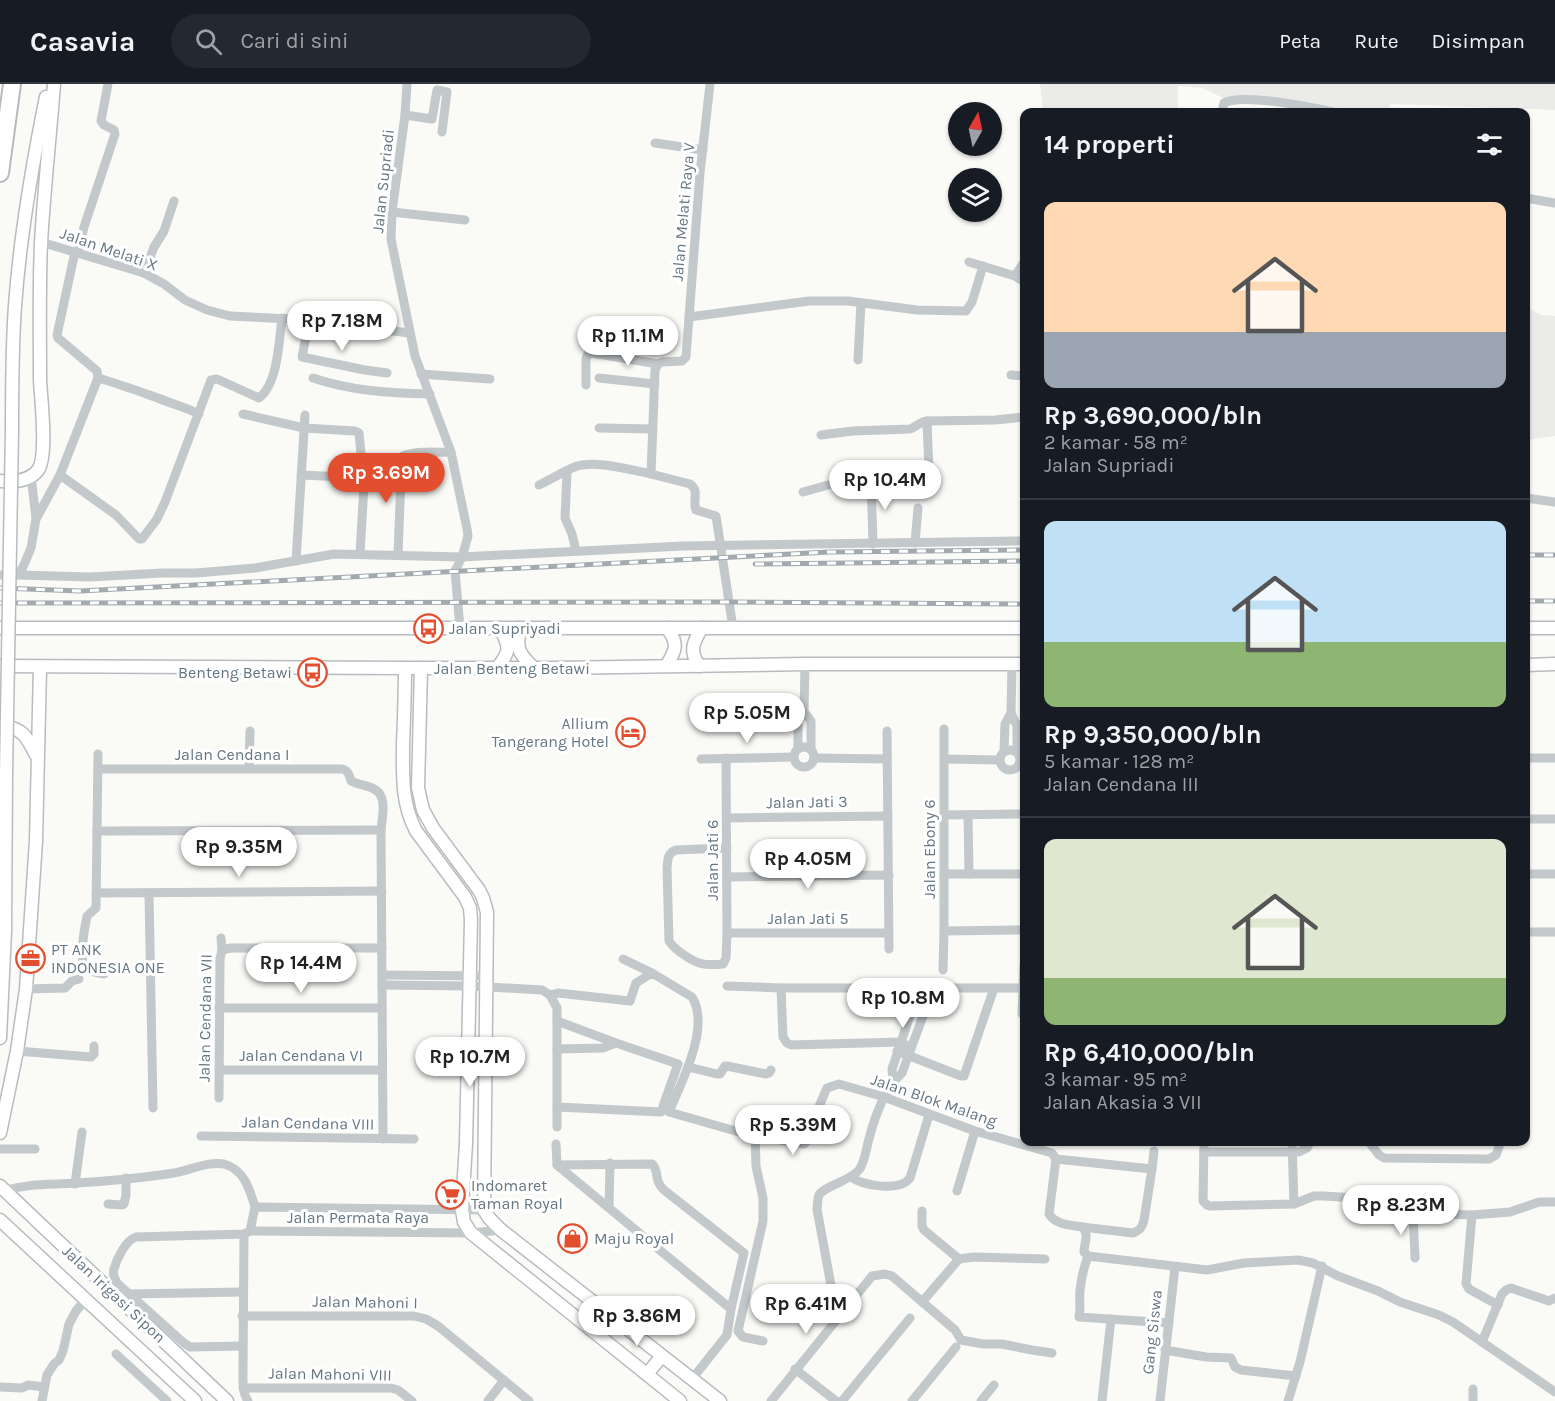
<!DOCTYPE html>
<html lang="id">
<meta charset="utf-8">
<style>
:root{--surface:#171b24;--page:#242831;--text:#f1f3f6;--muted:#9ea1a6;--line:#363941;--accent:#e34f2e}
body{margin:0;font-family:Karla,sans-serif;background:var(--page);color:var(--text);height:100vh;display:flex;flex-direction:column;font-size:22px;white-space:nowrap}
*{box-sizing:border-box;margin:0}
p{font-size:20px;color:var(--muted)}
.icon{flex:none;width:33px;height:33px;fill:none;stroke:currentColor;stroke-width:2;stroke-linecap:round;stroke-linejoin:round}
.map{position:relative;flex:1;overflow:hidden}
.details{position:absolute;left:1020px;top:24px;width:510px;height:1038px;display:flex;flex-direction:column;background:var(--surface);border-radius:12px;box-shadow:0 2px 4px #0004}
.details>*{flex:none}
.needle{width:39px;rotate:9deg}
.fabs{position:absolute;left:948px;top:18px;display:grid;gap:12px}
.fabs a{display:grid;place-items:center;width:54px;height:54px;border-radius:50%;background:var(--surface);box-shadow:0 2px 4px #0004;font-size:30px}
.price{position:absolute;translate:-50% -51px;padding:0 14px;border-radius:21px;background:#fff;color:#222;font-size:20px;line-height:39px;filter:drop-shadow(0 2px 3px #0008)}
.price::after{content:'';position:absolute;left:50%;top:36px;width:18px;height:14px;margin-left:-9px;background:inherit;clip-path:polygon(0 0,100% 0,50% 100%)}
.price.active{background:var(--accent);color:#fff}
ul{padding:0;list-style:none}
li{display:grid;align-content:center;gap:12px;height:318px;padding:0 24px}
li+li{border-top:2px solid var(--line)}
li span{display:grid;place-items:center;height:186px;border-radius:12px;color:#555}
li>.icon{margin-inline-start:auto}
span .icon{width:108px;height:108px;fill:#fffc;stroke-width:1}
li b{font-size:26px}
h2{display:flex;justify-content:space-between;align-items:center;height:72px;padding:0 24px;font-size:26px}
header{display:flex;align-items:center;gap:36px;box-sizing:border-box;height:84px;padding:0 30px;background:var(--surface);border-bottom:2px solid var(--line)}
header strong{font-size:28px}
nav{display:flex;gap:33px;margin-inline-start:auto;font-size:21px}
.search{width:420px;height:54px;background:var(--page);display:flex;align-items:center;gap:15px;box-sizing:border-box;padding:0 21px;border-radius:33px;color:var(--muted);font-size:22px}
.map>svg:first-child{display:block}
.built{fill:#ebebea}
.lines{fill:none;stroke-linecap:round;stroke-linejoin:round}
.secondary-casing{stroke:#b6bcc0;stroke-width:15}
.highway-casing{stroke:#b7bbbe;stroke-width:20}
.street{stroke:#c3c8cb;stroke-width:9}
.secondary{stroke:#fff;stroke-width:12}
.highway{stroke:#fff;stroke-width:16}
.rail-casing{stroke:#a2aaaf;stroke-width:5}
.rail{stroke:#fff;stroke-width:3;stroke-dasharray:9;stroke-linecap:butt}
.secondary-bridge-casing{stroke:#b6bcc0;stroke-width:15;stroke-linecap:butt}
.secondary-bridge{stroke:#fff;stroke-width:12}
.labels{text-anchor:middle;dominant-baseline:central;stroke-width:6;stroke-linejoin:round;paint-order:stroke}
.street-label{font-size:16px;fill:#657782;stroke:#fff}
.poi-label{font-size:16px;fill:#657782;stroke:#fff;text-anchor:start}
</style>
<header>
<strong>Casavia</strong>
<div class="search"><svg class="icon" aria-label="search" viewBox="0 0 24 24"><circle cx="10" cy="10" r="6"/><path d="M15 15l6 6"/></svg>Cari di sini</div>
<nav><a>Peta</a><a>Rute</a><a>Disimpan</a></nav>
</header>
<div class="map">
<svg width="1555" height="1317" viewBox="0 0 1555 1317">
<rect width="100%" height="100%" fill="#fafaf7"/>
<g class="built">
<polygon points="1040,0 1555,0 1555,26 1390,20 1388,28 1377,28 1263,15 1225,15 1203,4 1178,2 1178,28 1095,28 1094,26 1071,28 1043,28"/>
<polygon points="1526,222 1541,231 1555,232 1555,352 1526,356"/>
</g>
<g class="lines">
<defs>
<g id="secondary">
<path d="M12,346c0,-41 0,-83 3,-124 5,-70 17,-140 31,-209"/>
<path d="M0,397c12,1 30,0 38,-11 10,-14 3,-71 2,-90 0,-46 -1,-91 1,-137 3,-53 9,-106 13,-159"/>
<polyline points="0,544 1024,544"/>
<path d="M520,544c-4,21 -2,25 14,40"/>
<polyline points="1526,544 1555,544"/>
<polyline points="1526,581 1555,580"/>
<polyline points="0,582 405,584 556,584 805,580 1024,580"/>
<path d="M666,582c10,-15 13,-23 1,-38"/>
<path d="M699,582c-10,-15 -6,-24 3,-38"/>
<path d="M405,584c0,25 -1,51 -2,76 0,30 -2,59 13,87l49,66 5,11 1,12 -5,223 -4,67 2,12 7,11 209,168"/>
<polyline points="421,584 418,704 423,726 433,744 479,806 483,814 487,828 484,1126 489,1134 501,1146 720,1317"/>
<path d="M497,584c14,-17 13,-21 3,-40"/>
<path d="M0,641c23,4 26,10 36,30"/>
<polyline points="0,954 5,847 6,690"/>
<polyline points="0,1049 17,967 26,905 36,757 40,583"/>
<polyline points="0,1102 227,1317"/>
<polyline points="0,1136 195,1317"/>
<polyline points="647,1290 662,1272"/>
</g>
<polyline id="highway" points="0,89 12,0"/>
</defs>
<use href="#secondary" class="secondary-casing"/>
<use href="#highway" class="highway-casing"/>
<g class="street">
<polyline points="407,0 405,31 392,128 391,155 415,272 451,368 467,445 468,452 462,473 455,487 460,544"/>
<path d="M1222,28l2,-9c17,-10 88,4 109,9"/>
<polyline points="405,31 432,35 437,6 447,8 442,48"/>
<polyline points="655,59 703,66"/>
<polyline points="1526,114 1555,119"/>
<polyline points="392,128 465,136"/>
<polyline points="41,158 144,189 164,200 185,216 207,226 230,232 291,235 410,249"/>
<polyline points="78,168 84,143 115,50 114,46 104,41 101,37 108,0"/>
<polyline points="969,178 1015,192 1024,198"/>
<polyline points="144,189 154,163 164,147 174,117"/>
<polyline points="1015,192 1024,178"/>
<polyline points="689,233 809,217 848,217 917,226 966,227 972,218 983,182"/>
<polyline points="309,237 302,273 365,286 387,289"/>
<polyline points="858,276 861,219"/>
<path d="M658,280l-3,6 -4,104 39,10c10,7 2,16 6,26l20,6 17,112"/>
<polyline points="421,290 490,295"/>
<polyline points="1011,291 1024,292"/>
<path d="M98,294c21,6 40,13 60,20 14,6 27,9 41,16"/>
<path d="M313,294c38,13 77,15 117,16"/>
<polyline points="599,294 655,300"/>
<polyline points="586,301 586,275 588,270 592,269 658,280 662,278 682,277 686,273 700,89 710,0"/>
<polyline points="243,330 304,344 355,347 359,349 364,401 360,470"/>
<polyline points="599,344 653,345"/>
<path d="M821,351l32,-4 57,-2c6,-2 10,-7 17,-8l68,-1 29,-3"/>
<polyline points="567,388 565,434 572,450 576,467"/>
<path d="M60,391l56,40 23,24h3l15,-20 8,-17 46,-122 6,-1 42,19c19,-14 20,-57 23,-80"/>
<polyline points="301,391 364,394"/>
<polyline points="31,392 36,434"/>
<polyline points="871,396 873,460"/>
<path d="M539,401c13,-6 25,-14 38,-19 19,-6 54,4 74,8"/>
<polyline points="803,408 839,398 920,393 927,391 929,386 927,337"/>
<polyline points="1526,414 1555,418"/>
<polyline points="915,459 918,424"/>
<path d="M398,471l3,-79 2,-20c14,-6 33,-3 48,-4"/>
<polyline points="296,477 305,331"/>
<polyline points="0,491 18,491 23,483 31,464 36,435 60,391 98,294 97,287 58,254 57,251 75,168"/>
<polyline points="18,491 90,493 162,489 196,489 255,484 334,470 462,473 683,462 1024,457"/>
<polyline points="1012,580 1011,629 1017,642 1017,668"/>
<polyline points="804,628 811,637 811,666"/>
<polyline points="887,647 889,865"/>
<circle cx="804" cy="673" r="10"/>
<polyline points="798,664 798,638 804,628 805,580"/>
<circle cx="1010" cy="676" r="10"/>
<polyline points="1004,667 1005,640 1011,629"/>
<path d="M98,670l-2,154 -9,8c-2,9 -9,46 -1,52 4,4 13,5 18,6"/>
<path d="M726,674l1,175 -1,25 -3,6c-20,2 -27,0 -43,-12 -4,-3 -8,-6 -11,-11l-2,-73c1,-8 0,-15 9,-18l51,-2"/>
<polyline points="814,674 887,675"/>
<polyline points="1526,674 1555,674"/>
<polyline points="701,675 793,673"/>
<polyline points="945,675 999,676"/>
<path d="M98,685h244c7,2 7,6 9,12 8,4 16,4 23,8 14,6 8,29 7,41l2,309"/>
<polyline points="249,685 250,647"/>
<polyline points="944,731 1024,730"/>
<polyline points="968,731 969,790"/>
<polyline points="727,734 888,732"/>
<polyline points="1526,735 1555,735"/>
<polyline points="97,747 381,746"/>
<polyline points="944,790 1024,790"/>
<polyline points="1526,790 1555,790"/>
<polyline points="727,793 889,791"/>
<polyline points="96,809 382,807"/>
<polyline points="149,809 153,1024"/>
<polyline points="944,847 1024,846"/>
<polyline points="1526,848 1555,848"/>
<polyline points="727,849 889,849"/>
<polyline points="222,866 231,864 382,864"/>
<polyline points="623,875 652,889"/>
<polyline points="943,886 944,847 944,645"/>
<polyline points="382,891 487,892"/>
<polyline points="382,901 470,902 542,906 550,911 557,924 557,1043"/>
<polyline points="727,902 781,904 1023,904"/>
<polyline points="781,904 783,953 787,959 791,961 900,958 911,963"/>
<polyline points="26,905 65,904 72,897 79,895"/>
<path d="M550,911l8,-2 72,8 6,-18 16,-10 40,24c19,30 -11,86 -23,115l77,22 58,10 5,-5 5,-21 13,-30 12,-4 45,13 91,34 77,22 4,6 -7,55c7,11 22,11 33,13 8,8 2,15 2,25l4,4 119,14 37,-7 54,-3 15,3 25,13 40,15 22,11 39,13 14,7 102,70"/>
<polyline points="219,924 382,924"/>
<polyline points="1022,930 1024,881"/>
<polyline points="557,965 603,964 616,959"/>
<polyline points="17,967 91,973 94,970 94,962"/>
<polyline points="897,967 961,992 964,992 994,904"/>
<polyline points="688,983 717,990 720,990 725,982 727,982 766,990 769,989 771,986"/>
<polyline points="219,986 382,986"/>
<polyline points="893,997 892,985 919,905"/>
<polyline points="219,1014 220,875 222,866 221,854"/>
<polyline points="557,1023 661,1028 678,980 616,959 557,937"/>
<polyline points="755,1051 756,1082 763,1114 763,1137 738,1247 743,1253 763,1257"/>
<polyline points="201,1052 414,1055"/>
<polyline points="1204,1058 1203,1117 1207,1121 1210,1122 1294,1120 1314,1112 1323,1112 1374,1115 1383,1118 1393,1125 1413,1129 1472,1131 1510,1128 1539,1118 1555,1118"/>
<polyline points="1292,1058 1294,1120"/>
<polyline points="1369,1058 1379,1071 1384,1074 1489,1075 1496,1071 1499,1063 1499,1058"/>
<polyline points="556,1060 557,1081 731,1225"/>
<polyline points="0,1065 35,1065"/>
<polyline points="1204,1068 1299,1068 1307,1064 1310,1058"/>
<polyline points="1056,1075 1152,1085 1154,1067"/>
<path d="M557,1081l95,-1c8,7 1,16 12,26l80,63 -13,56 -4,26 -35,44"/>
<path d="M851,1093c12,9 49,15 59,1l19,-63"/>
<polyline points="75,1100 82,1048"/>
<path d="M4,1107c24,-8 49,-6 73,-8 33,-2 65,-5 97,-10 16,-3 35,-12 50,-9 20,5 26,26 31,43"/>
<polyline points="957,1107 975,1047"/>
<polyline points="108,1120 122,1121 124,1120 126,1111 126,1094"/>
<polyline points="609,1123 610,1079"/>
<polyline points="1413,1129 1415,1174"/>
<polyline points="1472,1131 1466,1200 1469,1205 1498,1221"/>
<path d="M1082,1143l51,6c7,-3 9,-5 11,-13l8,-51"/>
<polyline points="250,1147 255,1123 484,1126"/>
<path d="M244,1150l-1,137c0,10 -1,21 5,30"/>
<path d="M1088,1172c-4,11 -7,23 -8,35 -1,9 1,17 -1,26l90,6"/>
<polyline points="959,1175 974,1173 1045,1175"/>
<polyline points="129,1210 242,1208"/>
<polyline points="922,1218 959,1175 924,1146 922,1142 922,1127"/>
<polyline points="242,1232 414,1232 426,1235 438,1242 529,1317"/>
<path d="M837,1234l-20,-109c1,-5 0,-10 2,-14 5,-9 31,-14 40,-25 6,-8 7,-21 10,-31 6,-24 15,-49 33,-66l31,-84"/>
<polyline points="1482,1258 1502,1210 1506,1206 1511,1204 1549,1217 1555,1214"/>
<path d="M242,1262l-52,1 -6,-4 -67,-60c-2,-4 -5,-9 -3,-14 3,-11 12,-29 22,-32l108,-3 6,-3 221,2 30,-3"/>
<polyline points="1165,1266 1206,1273 1231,1274 1235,1283 1241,1286 1296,1292"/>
<polyline points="116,1270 167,1317"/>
<polyline points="795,1285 836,1317"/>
<polyline points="0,1303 22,1304 28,1301 44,1303"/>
<polyline points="243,1304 391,1304 398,1306 412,1317"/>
<polyline points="42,1317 47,1291 54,1280 59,1276 63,1267 69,1240 76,1227 86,1215"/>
<polyline points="488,1317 504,1296"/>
<polyline points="771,1317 872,1192 885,1190 892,1192 955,1246 961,1256 983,1260 1002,1260 1032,1266 1052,1269"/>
<polyline points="842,1317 910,1234"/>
<polyline points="912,1317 956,1263"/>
<polyline points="981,1317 994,1301"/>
<polyline points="1102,1317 1111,1235"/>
<polyline points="1160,1317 1175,1183"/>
<polyline points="1288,1317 1300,1278 1322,1182"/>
<polyline points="1473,1317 1473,1305"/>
</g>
<use href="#secondary" class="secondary"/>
<use href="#highway" class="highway"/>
<defs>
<g id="rail">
<polyline points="1526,471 1555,471"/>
<polyline points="755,480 1024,477"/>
<polyline points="0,504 80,507 829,468 1024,466"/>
<polyline points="1526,517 1555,517"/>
<polyline points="0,519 729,518 1024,520"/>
</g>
</defs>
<use href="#rail" class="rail-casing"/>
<use href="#rail" class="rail"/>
<defs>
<polyline id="secondary-bridge" points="6,690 12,346"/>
</defs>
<use href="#secondary-bridge" class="secondary-bridge-casing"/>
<use href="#secondary-bridge" class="secondary-bridge"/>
</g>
<defs>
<symbol id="bus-ring" viewBox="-11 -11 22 22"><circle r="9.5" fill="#fff" stroke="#e34f2e" stroke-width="1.5"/><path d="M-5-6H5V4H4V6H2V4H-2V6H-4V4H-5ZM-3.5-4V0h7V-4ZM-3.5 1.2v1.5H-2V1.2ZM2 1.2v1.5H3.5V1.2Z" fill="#e34f2e"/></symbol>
<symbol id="hotel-ring" viewBox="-11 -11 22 22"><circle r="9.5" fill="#fff" stroke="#e34f2e" stroke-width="1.5"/><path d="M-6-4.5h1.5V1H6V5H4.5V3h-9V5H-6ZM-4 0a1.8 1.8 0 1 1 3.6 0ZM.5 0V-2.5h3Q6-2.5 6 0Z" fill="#e34f2e"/></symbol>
<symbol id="office-ring" viewBox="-11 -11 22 22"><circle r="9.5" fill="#fff" stroke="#e34f2e" stroke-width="1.5"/><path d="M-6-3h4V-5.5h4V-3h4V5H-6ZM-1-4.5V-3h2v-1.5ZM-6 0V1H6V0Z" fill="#e34f2e"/></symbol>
<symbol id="supermarket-ring" viewBox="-11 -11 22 22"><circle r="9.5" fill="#fff" stroke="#e34f2e" stroke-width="1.5"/><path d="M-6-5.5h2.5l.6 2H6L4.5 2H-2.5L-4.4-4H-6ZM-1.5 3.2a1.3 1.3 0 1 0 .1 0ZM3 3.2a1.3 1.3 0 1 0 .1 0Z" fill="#e34f2e"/></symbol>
<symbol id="shop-ring" viewBox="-11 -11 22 22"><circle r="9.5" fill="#fff" stroke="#e34f2e" stroke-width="1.5"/><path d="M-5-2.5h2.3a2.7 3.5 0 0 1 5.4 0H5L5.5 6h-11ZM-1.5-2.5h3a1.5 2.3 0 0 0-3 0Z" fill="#e34f2e"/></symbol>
</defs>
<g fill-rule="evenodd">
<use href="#bus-ring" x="412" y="528" width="33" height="33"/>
<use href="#bus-ring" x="296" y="572" width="33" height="33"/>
<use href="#hotel-ring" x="614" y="632" width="33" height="33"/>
<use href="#office-ring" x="14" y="858" width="33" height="33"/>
<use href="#supermarket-ring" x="434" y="1094" width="33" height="33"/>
<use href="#shop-ring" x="556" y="1138" width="33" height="33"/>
</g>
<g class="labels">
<g class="street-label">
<text transform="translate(383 97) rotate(-84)">Jalan Supriadi</text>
<text transform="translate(683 128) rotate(-85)">Jalan Melati Raya V</text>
<text transform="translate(109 165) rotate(19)">Jalan Melati X</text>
<text x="512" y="584">Jalan Benteng Betawi</text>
<text x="232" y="670">Jalan Cendana I</text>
<text transform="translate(807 718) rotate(-1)">Jalan Jati 3</text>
<text transform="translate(929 765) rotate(-90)">Jalan Ebony 6</text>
<text transform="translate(712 776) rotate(-90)">Jalan Jati 6</text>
<text x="808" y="834">Jalan Jati 5</text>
<text transform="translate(205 934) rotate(-89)">Jalan Cendana VII</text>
<text x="301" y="971">Jalan Cendana VI</text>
<text transform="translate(934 1016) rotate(19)">Jalan Blok Malang</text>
<text transform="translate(308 1039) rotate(1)">Jalan Cendana VIII</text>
<text x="358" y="1133">Jalan Permata Raya</text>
<text transform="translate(114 1210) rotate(43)">Jalan Irigasi Sipon</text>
<text transform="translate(365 1218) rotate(1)">Jalan Mahoni I</text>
<text transform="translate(1152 1248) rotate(-84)">Gang Siswa</text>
<text transform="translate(330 1290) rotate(1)">Jalan Mahoni VIII</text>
</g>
<g class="poi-label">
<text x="449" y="544">Jalan Supriyadi</text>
<text x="292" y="588" text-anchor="end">Benteng Betawi</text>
<text x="609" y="639" text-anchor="end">Allium<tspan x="609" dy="18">Tangerang Hotel</tspan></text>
<text x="51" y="865">PT ANK<tspan x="51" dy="18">INDONESIA ONE</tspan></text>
<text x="471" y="1101">Indomaret<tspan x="471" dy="18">Taman Royal</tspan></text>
<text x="594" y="1154">Maju Royal</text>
</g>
</g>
</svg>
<div class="fabs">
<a><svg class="needle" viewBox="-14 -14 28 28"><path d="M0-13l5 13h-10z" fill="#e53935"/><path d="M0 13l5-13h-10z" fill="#9ea1a6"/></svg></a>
<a><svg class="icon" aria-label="layers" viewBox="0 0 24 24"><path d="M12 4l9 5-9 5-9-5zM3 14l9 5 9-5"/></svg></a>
</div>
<b class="price" style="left:342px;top:268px">Rp 7.18M</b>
<b class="price" style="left:628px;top:283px">Rp 11.1M</b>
<b class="price active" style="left:386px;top:420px">Rp 3.69M</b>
<b class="price" style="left:885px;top:427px">Rp 10.4M</b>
<b class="price" style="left:747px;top:660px">Rp 5.05M</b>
<b class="price" style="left:239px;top:794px">Rp 9.35M</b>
<b class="price" style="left:808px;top:806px">Rp 4.05M</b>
<b class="price" style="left:301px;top:910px">Rp 14.4M</b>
<b class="price" style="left:903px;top:945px">Rp 10.8M</b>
<b class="price" style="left:470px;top:1004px">Rp 10.7M</b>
<b class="price" style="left:793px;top:1072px">Rp 5.39M</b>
<b class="price" style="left:1401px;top:1152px">Rp 8.23M</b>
<b class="price" style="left:806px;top:1251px">Rp 6.41M</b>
<b class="price" style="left:637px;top:1263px">Rp 3.86M</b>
<section class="details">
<h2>14 properti<svg class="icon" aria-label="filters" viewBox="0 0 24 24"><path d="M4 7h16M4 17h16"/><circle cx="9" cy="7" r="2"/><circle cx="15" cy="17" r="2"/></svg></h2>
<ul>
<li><span style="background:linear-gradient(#ffd9b3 70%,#9aa5b1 0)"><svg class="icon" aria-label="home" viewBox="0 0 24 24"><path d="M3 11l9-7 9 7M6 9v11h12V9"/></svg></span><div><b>Rp 3,690,000/bln</b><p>2 kamar · 58 m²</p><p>Jalan Supriadi</p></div></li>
<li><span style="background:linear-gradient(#bfe0f5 65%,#8fb573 0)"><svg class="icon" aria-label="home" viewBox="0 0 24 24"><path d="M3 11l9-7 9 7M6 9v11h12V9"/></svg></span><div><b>Rp 9,350,000/bln</b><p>5 kamar · 128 m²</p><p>Jalan Cendana III</p></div></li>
<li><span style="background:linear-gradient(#dfe7d0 75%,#8fb573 0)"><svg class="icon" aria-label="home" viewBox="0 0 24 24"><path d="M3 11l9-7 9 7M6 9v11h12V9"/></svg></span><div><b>Rp 6,410,000/bln</b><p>3 kamar · 95 m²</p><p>Jalan Akasia 3 VII</p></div></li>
</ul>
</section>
</div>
